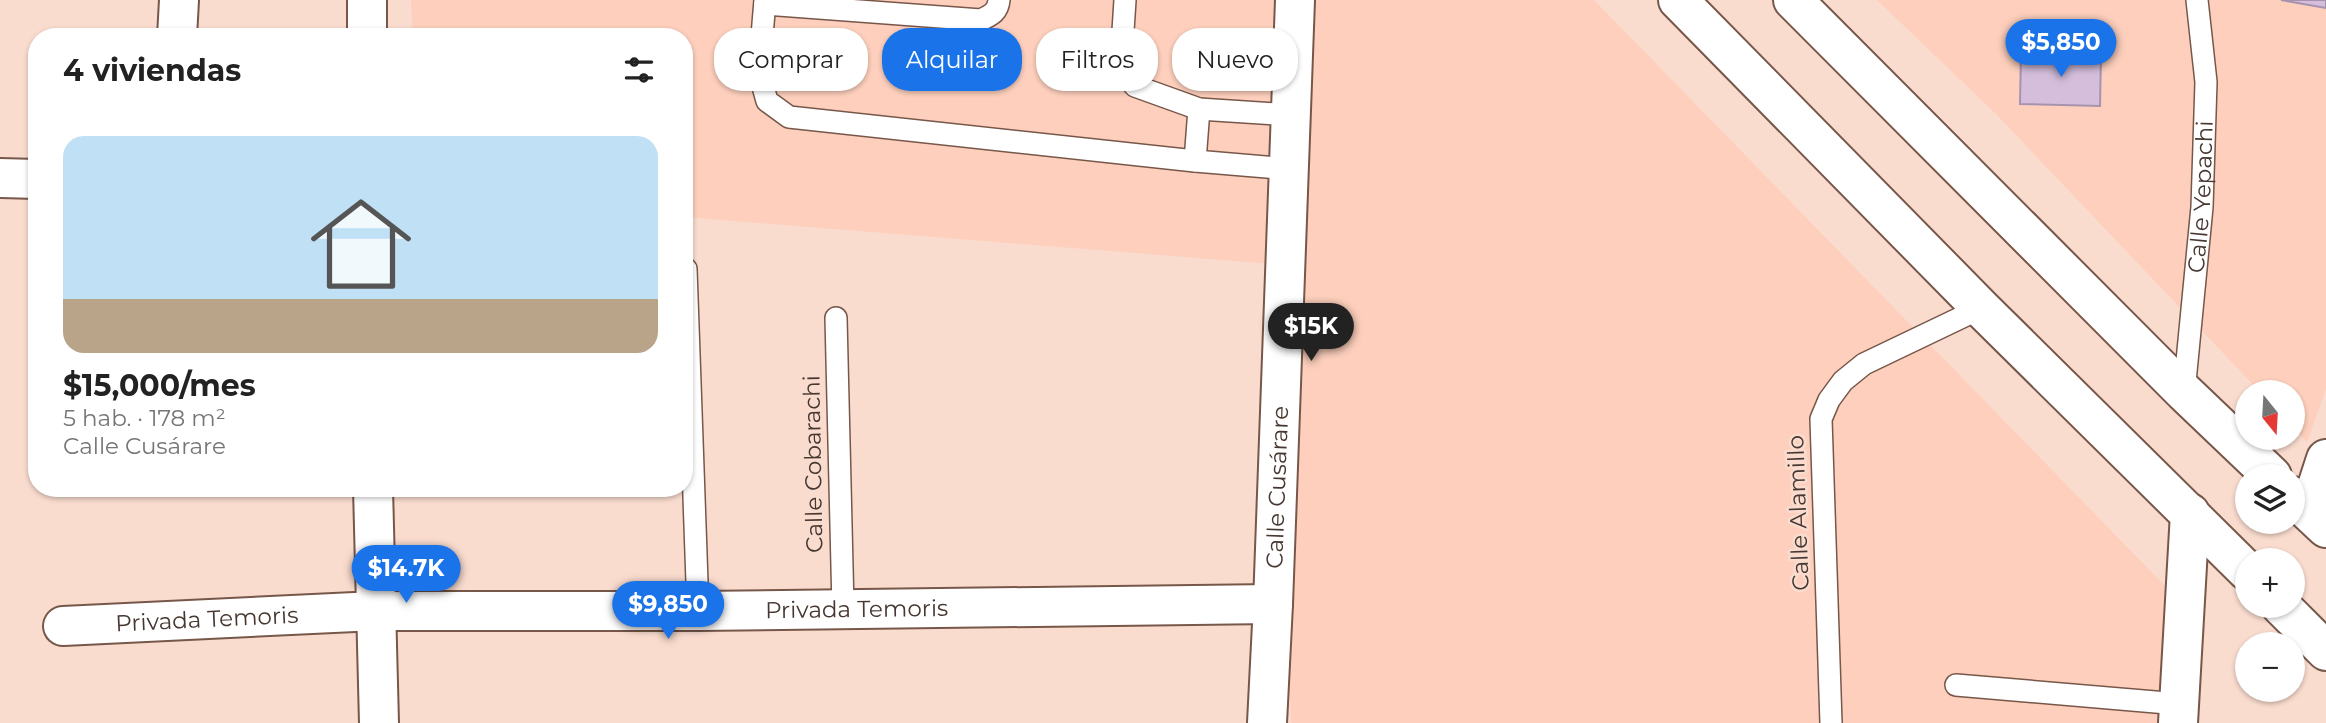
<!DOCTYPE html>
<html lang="es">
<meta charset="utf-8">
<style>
:root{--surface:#fff;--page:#f6f6f6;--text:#222;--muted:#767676;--line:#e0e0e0;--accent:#1a73e8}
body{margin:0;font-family:Montserrat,sans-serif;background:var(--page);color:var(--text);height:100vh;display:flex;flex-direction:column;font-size:26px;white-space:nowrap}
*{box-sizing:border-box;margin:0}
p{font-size:23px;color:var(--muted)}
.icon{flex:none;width:38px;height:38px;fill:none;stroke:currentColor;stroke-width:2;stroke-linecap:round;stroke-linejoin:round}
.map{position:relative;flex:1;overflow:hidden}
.details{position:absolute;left:28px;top:28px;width:665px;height:469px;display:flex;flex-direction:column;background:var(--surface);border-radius:28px;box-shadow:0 2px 5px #0004}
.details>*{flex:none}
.guide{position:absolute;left:714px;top:28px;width:665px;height:63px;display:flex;gap:14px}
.needle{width:46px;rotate:162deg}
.tools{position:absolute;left:2235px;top:380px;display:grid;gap:14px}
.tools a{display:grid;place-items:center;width:70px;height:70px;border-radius:50%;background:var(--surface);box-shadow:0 2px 5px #0004;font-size:35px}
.price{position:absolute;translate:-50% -60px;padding:0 16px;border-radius:24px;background:var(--accent);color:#fff;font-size:23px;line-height:46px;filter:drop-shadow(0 2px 4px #0008)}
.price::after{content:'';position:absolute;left:50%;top:42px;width:21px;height:16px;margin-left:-10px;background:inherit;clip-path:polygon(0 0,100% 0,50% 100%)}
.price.current{background:#222;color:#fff}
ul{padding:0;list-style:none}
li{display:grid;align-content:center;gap:14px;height:371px;padding:0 35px}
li+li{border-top:2px solid var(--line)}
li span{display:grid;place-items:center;height:217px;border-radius:21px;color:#555}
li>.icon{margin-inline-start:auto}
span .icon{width:126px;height:126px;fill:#fffc;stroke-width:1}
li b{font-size:30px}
h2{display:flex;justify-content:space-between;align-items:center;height:84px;padding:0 35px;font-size:30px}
.chip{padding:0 24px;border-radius:28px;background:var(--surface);box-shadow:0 2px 5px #0004;font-size:24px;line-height:63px}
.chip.current{background:var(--accent);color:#fff}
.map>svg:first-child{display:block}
.built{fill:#fdcfbc}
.building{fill:#d4bedc;stroke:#a893af;stroke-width:2}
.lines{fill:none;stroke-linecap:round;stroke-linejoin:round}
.service-casing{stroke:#775749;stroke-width:24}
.minor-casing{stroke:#775749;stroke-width:42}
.primary-casing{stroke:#775749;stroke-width:42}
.service{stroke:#fff;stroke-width:21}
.minor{stroke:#fff;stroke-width:38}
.primary{stroke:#fff;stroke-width:38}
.labels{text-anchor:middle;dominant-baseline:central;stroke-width:5;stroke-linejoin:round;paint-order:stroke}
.street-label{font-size:23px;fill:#463731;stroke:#fadccf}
</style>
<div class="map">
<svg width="2326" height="723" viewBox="0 0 2326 723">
<rect width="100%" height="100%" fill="#fadccf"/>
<g class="built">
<polygon points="411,0 1594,0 2205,627 2195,723 1291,723 1273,264 684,217 684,37 413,37"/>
<polygon points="1877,0 2326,0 2326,389 2307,442 2293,427 2292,392 2260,392 1996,114"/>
</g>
<g class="building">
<polygon points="2281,0 2326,0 2326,8"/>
<polygon points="2021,53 2101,54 2100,106 2020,104"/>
</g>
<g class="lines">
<defs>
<g id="service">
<polyline points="765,0 759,72 767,101 789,117 1195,161 1289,169"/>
<polyline points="1125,0 1121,62 1126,75 1135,86 1199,109 1291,115"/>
<path d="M765,4l216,16c10,-5 17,-8 18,-20"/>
<polyline points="1195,161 1199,109"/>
<polyline points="686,269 698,611"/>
<polyline points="836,318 843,608"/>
<path id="s1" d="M2184,392l18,-185 4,-125 -9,-82"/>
<polyline points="1956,685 2179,704"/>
<polyline points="1831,723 1821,419 1829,400 1843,381 1864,364 1981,308"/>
</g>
<g id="minor">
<polyline points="177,37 179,0"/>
<polyline points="367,37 367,0"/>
<polyline points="0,178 37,179"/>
<polyline points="373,488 379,723"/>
<polyline points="2309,511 2326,459"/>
<path id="s2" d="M63,626l313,-15h322l575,-7"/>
<path id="s3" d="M1267,723l6,-119 22,-604"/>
<polyline points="2178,723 2190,513"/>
</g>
<g id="primary">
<polyline points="1678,0 1981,308 2247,571"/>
<polyline points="1793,0 2184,392 2272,476"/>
<polyline points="2292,496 2326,528"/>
<polyline points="2281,606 2326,651"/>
</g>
</defs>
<use href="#service" class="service-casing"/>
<use href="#minor" class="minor-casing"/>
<use href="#primary" class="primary-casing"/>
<use href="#service" class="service"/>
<use href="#minor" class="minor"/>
<use href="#primary" class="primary"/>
</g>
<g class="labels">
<g class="street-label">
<text stroke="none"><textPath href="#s1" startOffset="196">Calle Yepachi</textPath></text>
<text transform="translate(813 464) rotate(-91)">Calle Cobarachi</text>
<text stroke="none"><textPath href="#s3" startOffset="236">Calle Cusárare</textPath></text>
<text transform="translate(1798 513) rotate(-92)">Calle Alamillo</text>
<text stroke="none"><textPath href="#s2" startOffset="794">Privada Temoris</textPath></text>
<text stroke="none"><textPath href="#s2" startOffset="144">Privada Temoris</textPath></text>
</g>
</g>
</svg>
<div class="tools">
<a><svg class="needle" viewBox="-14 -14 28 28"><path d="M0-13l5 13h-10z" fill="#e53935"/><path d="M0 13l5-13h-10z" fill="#767676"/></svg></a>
<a><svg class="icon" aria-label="layers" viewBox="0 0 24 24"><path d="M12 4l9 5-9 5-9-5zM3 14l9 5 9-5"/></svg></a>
<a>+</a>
<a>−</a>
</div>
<b class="price" style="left:2061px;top:79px">$5,850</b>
<b class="price current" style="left:1311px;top:363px">$15K</b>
<b class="price" style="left:406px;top:605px">$14.7K</b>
<b class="price" style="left:668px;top:641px">$9,850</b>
<div class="guide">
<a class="chip">Comprar</a>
<a class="chip current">Alquilar</a>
<a class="chip">Filtros</a>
<a class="chip">Nuevo</a>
</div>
<section class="details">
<h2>4 viviendas<svg class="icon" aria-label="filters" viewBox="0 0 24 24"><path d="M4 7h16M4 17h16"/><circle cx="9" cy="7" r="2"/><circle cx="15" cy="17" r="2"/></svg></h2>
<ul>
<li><span style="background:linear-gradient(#bfe0f5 75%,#b9a48a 0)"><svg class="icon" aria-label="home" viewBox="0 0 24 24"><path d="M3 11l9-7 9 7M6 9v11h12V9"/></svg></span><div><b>$15,000/mes</b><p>5 hab. · 178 m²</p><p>Calle Cusárare</p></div></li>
</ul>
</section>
</div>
